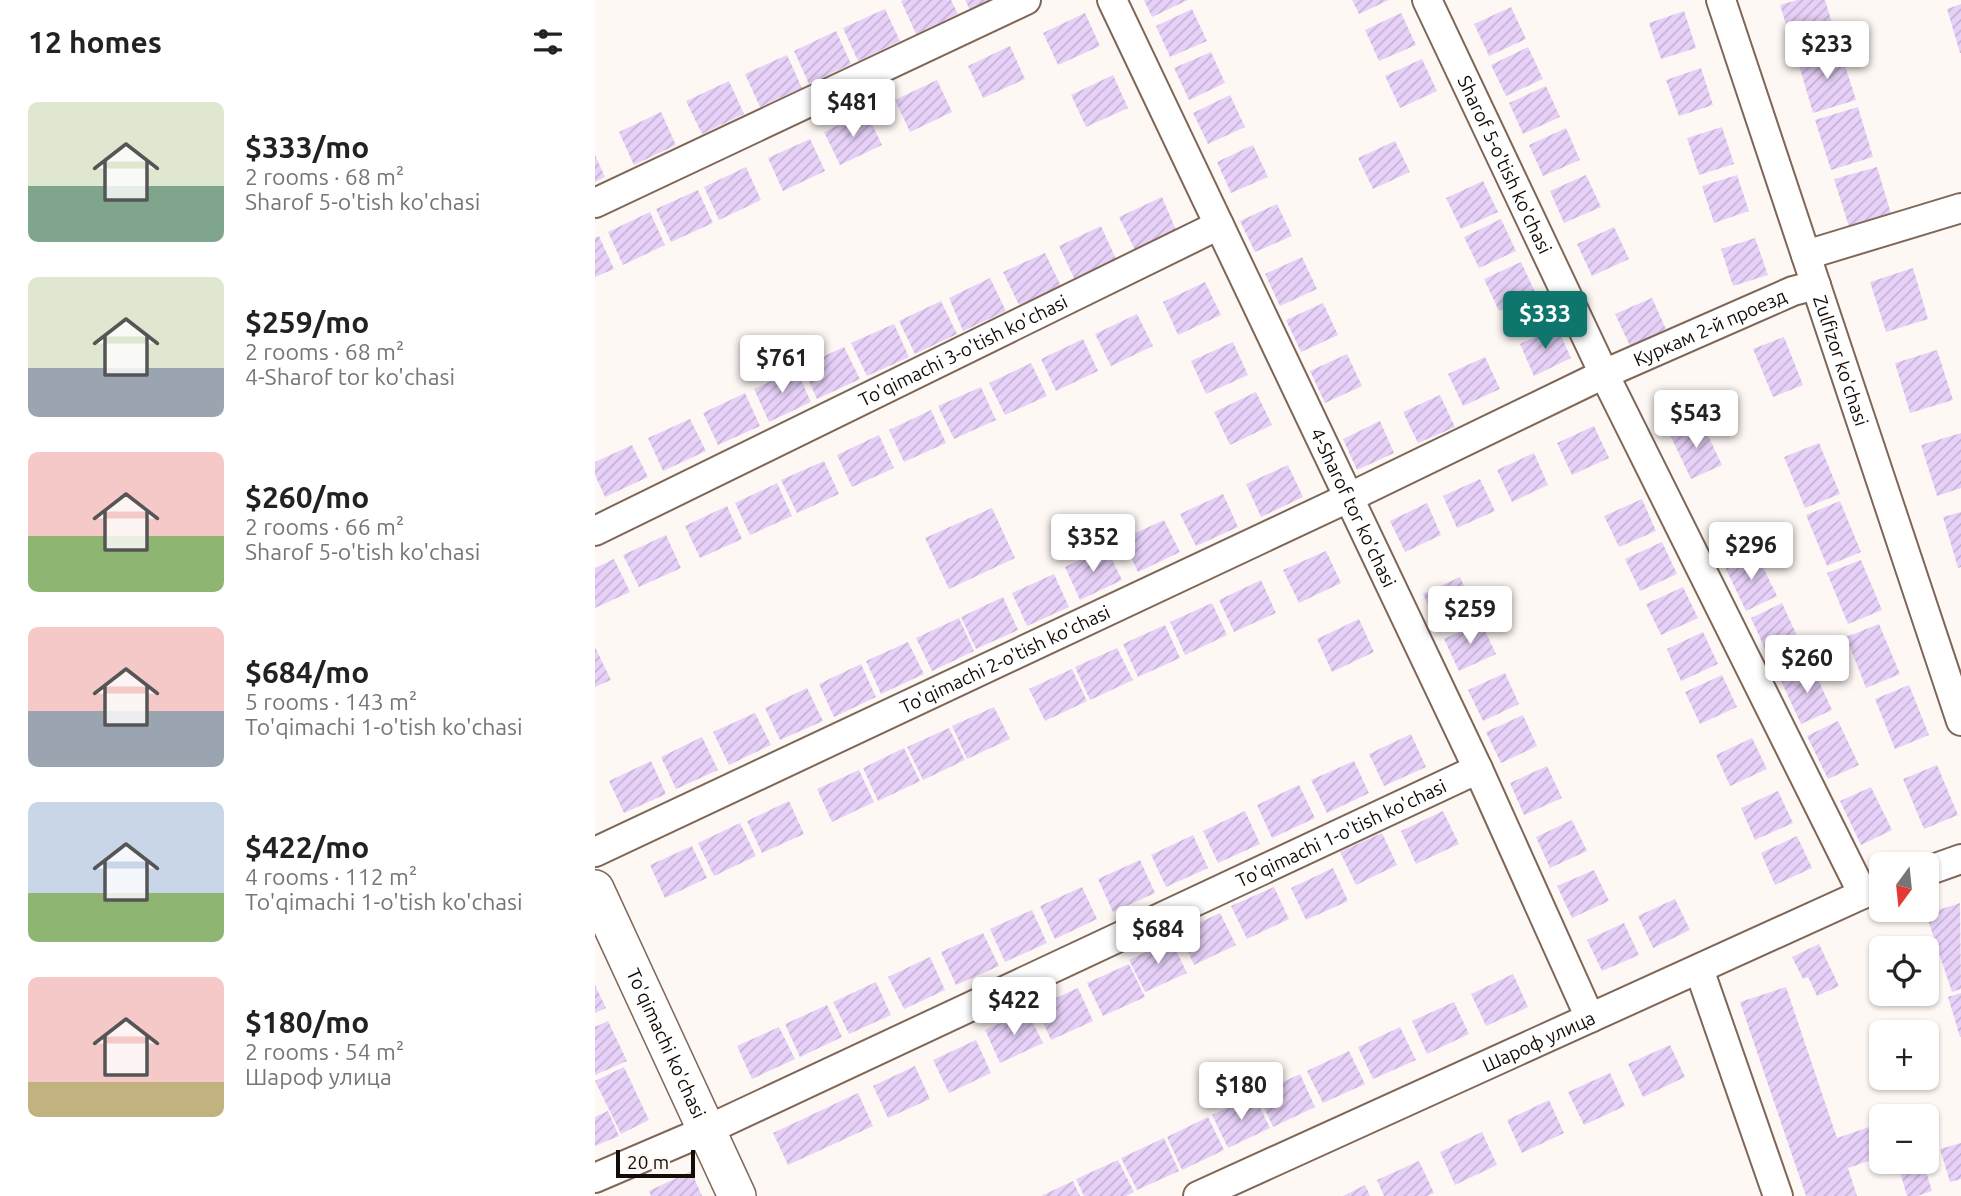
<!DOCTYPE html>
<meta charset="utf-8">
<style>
:root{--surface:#fff;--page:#f2f2f2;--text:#222;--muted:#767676;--accent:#0f766e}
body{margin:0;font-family:Ubuntu,sans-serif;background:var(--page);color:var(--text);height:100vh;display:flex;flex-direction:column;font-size:26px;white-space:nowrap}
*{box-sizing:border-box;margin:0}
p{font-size:23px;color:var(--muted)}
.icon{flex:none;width:38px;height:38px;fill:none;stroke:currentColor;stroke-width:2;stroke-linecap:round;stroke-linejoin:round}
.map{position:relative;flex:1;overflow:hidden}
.side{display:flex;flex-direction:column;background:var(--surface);width:595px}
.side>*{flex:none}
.needle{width:46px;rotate:195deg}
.controls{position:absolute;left:1274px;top:852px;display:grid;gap:14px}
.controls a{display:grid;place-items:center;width:70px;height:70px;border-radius:10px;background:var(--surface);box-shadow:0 2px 5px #0004;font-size:35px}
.scale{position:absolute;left:21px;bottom:18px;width:79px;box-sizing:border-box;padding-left:7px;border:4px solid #140c06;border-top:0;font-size:19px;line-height:24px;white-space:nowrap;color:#140c06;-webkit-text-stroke:5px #fef8f5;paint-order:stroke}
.price{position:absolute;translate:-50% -60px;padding:0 16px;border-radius:7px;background:#fff;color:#222;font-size:23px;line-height:46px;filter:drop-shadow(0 2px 4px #0008)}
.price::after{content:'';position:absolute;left:50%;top:42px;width:21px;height:16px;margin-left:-10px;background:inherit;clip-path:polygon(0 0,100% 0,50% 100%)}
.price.selected{background:var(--accent);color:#fff}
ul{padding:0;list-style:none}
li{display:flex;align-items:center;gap:21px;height:175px;padding:0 28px}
li span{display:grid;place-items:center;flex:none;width:196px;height:140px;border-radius:10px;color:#555}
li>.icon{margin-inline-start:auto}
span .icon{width:84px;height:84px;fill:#fffc;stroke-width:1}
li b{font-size:30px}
h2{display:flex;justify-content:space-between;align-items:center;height:84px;padding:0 28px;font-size:30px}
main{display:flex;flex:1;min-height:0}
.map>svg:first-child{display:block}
.building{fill:url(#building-hatch)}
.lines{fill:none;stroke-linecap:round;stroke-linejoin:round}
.minor-casing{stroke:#7f6758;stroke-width:32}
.major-casing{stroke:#7f6758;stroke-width:40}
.minor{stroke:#fff;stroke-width:28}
.major{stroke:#fff;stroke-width:37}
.labels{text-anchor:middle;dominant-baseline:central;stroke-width:6;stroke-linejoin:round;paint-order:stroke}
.street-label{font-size:19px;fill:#140c06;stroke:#fef8f5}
</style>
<main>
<section class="side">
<h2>12 homes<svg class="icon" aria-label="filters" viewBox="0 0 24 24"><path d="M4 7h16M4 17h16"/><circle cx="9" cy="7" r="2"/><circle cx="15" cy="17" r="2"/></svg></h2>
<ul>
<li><span style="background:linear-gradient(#dfe7d0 60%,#7fa58c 0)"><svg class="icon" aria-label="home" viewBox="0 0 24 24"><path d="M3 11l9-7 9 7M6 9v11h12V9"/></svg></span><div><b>$333/mo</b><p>2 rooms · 68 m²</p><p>Sharof 5-o'tish ko'chasi</p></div></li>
<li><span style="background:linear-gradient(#dfe7d0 65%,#9aa5b1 0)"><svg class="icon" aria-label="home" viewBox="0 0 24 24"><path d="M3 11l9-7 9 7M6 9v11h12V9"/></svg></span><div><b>$259/mo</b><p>2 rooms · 68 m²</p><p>4-Sharof tor ko'chasi</p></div></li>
<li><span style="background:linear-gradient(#f6c9c9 60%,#8fb573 0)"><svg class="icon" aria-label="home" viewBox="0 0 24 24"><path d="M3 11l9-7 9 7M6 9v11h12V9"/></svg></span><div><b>$260/mo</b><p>2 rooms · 66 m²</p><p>Sharof 5-o'tish ko'chasi</p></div></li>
<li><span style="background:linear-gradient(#f6c9c9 60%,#9aa5b1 0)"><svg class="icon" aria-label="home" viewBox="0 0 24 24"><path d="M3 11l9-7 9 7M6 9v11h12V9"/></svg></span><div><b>$684/mo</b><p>5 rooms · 143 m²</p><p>To'qimachi 1-o'tish ko'chasi</p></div></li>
<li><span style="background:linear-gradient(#c9d6e8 65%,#8fb573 0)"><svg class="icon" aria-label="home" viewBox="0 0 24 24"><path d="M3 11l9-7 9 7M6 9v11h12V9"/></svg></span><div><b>$422/mo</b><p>4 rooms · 112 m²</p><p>To'qimachi 1-o'tish ko'chasi</p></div></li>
<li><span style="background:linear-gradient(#f6c9c9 75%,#c2b280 0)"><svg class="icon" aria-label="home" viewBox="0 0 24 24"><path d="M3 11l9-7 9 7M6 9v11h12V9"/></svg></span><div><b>$180/mo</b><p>2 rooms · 54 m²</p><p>Шароф улица</p></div></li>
</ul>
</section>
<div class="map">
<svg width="1366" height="1196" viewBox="0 0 1366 1196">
<defs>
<pattern id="building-hatch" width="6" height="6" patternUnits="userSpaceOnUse" patternTransform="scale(1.75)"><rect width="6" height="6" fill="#e7d1f8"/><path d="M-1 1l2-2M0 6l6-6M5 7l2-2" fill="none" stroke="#c5b2d3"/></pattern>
</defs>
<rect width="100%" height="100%" fill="#fef8f5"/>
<g class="building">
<polygon points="308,0 356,0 363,14 321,34 306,1"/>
<polygon points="370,0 397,0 375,10"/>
<polygon points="549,0 593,0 557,17"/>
<polygon points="757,0 794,0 764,14"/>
<polygon points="1202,0 1230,0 1243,43 1201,56 1185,5"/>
<polygon points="1366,4 1366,53 1365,53 1352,9"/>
<polygon points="916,7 931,39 894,56 879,24"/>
<polygon points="290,9 305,41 263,61 248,28"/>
<polygon points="597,9 612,41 575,57 561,26"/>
<polygon points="1089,11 1101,48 1066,59 1054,23"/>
<polygon points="490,13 505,46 463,65 448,33"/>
<polygon points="806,13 821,45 784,61 770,30"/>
<polygon points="241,31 256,64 214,84 199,51"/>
<polygon points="415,46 430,79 388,98 373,66"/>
<polygon points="933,47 948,79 911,96 896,65"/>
<polygon points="1245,50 1261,100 1218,113 1203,62"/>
<polygon points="616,52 630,83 594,100 579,68"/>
<polygon points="192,55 207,88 165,107 150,74"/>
<polygon points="827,59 842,91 805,108 790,76"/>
<polygon points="1106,68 1118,105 1084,116 1071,80"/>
<polygon points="518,75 533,108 491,127 476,95"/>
<polygon points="342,80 357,112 315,132 300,100"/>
<polygon points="134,81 149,114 107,134 91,101"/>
<polygon points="951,86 965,117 928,134 914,103"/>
<polygon points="635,95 650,127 613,144 598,113"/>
<polygon points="1263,107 1278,157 1236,170 1220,120"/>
<polygon points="66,112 81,145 39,165 24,132"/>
<polygon points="271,112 287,145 245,165 229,132"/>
<polygon points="1127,127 1139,164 1104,175 1092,138"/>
<polygon points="971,128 985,160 948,176 934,145"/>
<polygon points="215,139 230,171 188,191 173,158"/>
<polygon points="800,141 815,172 778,189 763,158"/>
<polygon points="658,145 673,177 636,193 622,162"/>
<polygon points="0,155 10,177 0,182"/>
<polygon points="151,167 166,200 124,220 109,187"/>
<polygon points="1282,167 1297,217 1255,230 1239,179"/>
<polygon points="991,175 1006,207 969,223 955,191"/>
<polygon points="1142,175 1154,211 1119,223 1107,186"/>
<polygon points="888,181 903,212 866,229 851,198"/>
<polygon points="103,190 118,223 76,242 61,209"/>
<polygon points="567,197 581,230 540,250 524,217"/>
<polygon points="682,204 697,236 660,252 645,221"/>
<polygon points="55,212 70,245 28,265 13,232"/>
<polygon points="906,219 921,251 884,268 869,237"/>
<polygon points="506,226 521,259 479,278 464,246"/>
<polygon points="1019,227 1034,259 997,276 982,244"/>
<polygon points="4,236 19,269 0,277 0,238"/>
<polygon points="1160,238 1173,275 1138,286 1126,249"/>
<polygon points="450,253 466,286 424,305 408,272"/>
<polygon points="707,257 722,289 685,306 670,274"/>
<polygon points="926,262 941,294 904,311 889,279"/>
<polygon points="1318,268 1333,319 1291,332 1275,282"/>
<polygon points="395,278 411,311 368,331 354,298"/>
<polygon points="610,282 626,315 583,335 568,302"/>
<polygon points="1057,298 1071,329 1035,346 1020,314"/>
<polygon points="346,301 362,334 320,354 304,321"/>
<polygon points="728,303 743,335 706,352 691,320"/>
<polygon points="542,314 558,346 516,366 500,334"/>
<polygon points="299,324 314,357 272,376 256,343"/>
<polygon points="962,327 976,358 939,376 925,344"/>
<polygon points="1189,337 1208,385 1178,397 1158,349"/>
<polygon points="488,339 503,371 461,391 446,359"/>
<polygon points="638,342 653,375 611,394 596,361"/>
<polygon points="249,347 265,379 222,399 207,366"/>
<polygon points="1342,350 1358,400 1315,413 1300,363"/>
<polygon points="752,354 767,386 730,403 715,371"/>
<polygon points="890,357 905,389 868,406 853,374"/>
<polygon points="436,363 452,396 410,415 394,383"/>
<polygon points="201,369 216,402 174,422 159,389"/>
<polygon points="386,387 401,420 359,439 343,406"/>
<polygon points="661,392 677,425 635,445 619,412"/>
<polygon points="150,393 165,426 123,445 108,413"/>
<polygon points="845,395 860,427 823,443 808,412"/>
<polygon points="336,410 351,443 309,462 294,430"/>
<polygon points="95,419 111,451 68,471 53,438"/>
<polygon points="785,421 799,453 762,470 748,439"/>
<polygon points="1106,421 1127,465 1096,479 1075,435"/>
<polygon points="999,426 1014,458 977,475 962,443"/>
<polygon points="1366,433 1366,488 1342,496 1326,445"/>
<polygon points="284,435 299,468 257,487 242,455"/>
<polygon points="1224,443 1245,494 1210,508 1189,457"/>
<polygon points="37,445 53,477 10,497 0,475 0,462"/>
<polygon points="939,453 953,485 917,502 902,470"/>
<polygon points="229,461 244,494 202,513 186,480"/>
<polygon points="693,465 708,497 666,517 651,484"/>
<polygon points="885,479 900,511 862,528 848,496"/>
<polygon points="182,483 197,516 155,535 140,503"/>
<polygon points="628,494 643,527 601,546 585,514"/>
<polygon points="1047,499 1061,531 1024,547 1009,516"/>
<polygon points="1245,501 1266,552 1232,566 1211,515"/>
<polygon points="832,503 846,535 810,552 795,521"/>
<polygon points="132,506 147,539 105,558 90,526"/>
<polygon points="397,508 420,558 354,589 330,538"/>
<polygon points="1366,512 1366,567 1363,568 1348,517"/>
<polygon points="569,520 585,552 543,572 527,539"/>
<polygon points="71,535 86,568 44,587 28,555"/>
<polygon points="1067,542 1082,574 1045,591 1030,559"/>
<polygon points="511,547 527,580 485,600 470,567"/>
<polygon points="731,551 746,583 704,603 688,570"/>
<polygon points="1161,553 1182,596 1151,611 1130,567"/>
<polygon points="19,559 35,592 0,608 0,568"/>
<polygon points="1266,560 1287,610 1253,624 1232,573"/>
<polygon points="459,574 474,607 432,626 417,593"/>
<polygon points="865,577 879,609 843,625 828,594"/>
<polygon points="666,580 681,613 639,632 624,600"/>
<polygon points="1088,587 1103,618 1066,635 1051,604"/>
<polygon points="408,597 423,630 381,649 366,617"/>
<polygon points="617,603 632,635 590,655 575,622"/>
<polygon points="1187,603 1207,647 1176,662 1156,618"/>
<polygon points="364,618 379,651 337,671 321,638"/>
<polygon points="764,619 779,652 737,672 722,639"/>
<polygon points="886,622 901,654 864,671 849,639"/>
<polygon points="1284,624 1305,674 1271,688 1251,637"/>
<polygon points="570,625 585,658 543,677 528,644"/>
<polygon points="1108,632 1123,664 1086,681 1072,649"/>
<polygon points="313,642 329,674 286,694 271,661"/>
<polygon points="0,647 16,680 0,687"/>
<polygon points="522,648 538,680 495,700 480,667"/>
<polygon points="266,664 281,697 239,717 224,684"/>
<polygon points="1217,666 1237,710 1206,724 1186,681"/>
<polygon points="477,669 492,701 450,721 434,689"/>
<polygon points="910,673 924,704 888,721 873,690"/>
<polygon points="1127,675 1142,707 1105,724 1090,692"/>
<polygon points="1314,685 1334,735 1300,749 1280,699"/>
<polygon points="212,688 228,721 185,740 170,708"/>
<polygon points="399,707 415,739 372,759 357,726"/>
<polygon points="160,713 176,745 134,765 118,732"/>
<polygon points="928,715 942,746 906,763 891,732"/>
<polygon points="1243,721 1264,765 1233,779 1212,736"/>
<polygon points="354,728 370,760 328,780 312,747"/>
<polygon points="816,734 831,767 789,786 774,754"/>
<polygon points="107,737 123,770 81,789 66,757"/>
<polygon points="1157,738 1172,769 1135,786 1121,755"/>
<polygon points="309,748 325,781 283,801 268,768"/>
<polygon points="56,761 71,794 29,813 14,781"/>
<polygon points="759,761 774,793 732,813 716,780"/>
<polygon points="1342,765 1363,815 1329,829 1308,779"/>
<polygon points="952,766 967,798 929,815 915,783"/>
<polygon points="264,770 279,802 237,822 222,789"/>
<polygon points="704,785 720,818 677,838 662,805"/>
<polygon points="1276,787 1297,830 1266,845 1245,801"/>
<polygon points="1183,791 1198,823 1160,840 1146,808"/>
<polygon points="194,801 209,834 167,853 152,821"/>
<polygon points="650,811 665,844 623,863 608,831"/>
<polygon points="848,811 864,844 821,864 806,831"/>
<polygon points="977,820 992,851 955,868 941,837"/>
<polygon points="145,823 161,856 119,876 103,843"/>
<polygon points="787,833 802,865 761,885 745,852"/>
<polygon points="598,835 613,868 571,887 556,855"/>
<polygon points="1202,836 1217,868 1180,885 1166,853"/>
<polygon points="97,846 112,878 70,898 55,865"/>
<polygon points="545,860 560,893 518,912 503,879"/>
<polygon points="738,868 753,901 711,920 696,888"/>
<polygon points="999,870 1014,901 977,918 962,886"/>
<polygon points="487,887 502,919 460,939 445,906"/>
<polygon points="679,887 694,919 652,939 636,906"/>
<polygon points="1080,899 1095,930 1058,948 1043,916"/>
<polygon points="1365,903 1366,989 1357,992 1331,914"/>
<polygon points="437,910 452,943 410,962 395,929"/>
<polygon points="625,913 641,945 599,965 584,932"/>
<polygon points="1029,923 1044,955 1007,971 992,940"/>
<polygon points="388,933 404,966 361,985 346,952"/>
<polygon points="576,940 592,973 550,992 534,960"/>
<polygon points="1224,944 1244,986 1222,996 1213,977 1208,979 1197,957"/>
<polygon points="335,957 350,990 309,1009 293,977"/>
<polygon points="534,964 550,997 508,1016 492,983"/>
<polygon points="918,974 933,1007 891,1026 876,994"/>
<polygon points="281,982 296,1015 254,1034 238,1002"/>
<polygon points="0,985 11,1008 0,1013"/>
<polygon points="1191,987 1242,1138 1286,1123 1286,1157 1253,1168 1262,1196 1211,1196 1145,1002"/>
<polygon points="483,988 498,1021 456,1040 441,1007"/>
<polygon points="1366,993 1366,1037 1365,1037 1353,997"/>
<polygon points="859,1002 874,1034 832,1054 817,1021"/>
<polygon points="232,1005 247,1037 205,1057 190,1024"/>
<polygon points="432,1011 448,1043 405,1063 390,1030"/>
<polygon points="13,1021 32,1061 0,1075 0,1027"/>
<polygon points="184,1027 200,1059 157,1079 142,1046"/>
<polygon points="805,1027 821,1060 778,1079 763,1047"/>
<polygon points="381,1040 396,1073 354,1093 338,1060"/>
<polygon points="1075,1045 1090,1077 1048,1097 1033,1064"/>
<polygon points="754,1051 770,1084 728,1103 712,1071"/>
<polygon points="320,1066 335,1099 293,1118 278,1086"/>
<polygon points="29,1067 54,1120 26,1134 0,1081"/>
<polygon points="1015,1073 1030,1106 989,1125 973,1092"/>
<polygon points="705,1074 720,1107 678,1127 663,1094"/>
<polygon points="263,1093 278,1126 193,1165 178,1133"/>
<polygon points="659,1095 675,1128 633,1148 617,1115"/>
<polygon points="954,1100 969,1133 927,1153 912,1120"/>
<polygon points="13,1111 24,1136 0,1146 0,1117"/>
<polygon points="613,1117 629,1150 587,1170 572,1137"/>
<polygon points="887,1132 902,1165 860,1185 845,1152"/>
<polygon points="569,1138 584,1171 542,1190 526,1158"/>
<polygon points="1366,1143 1366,1179 1355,1182 1345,1149"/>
<polygon points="523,1160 539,1192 531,1196 489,1196 481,1179"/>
<polygon points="824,1161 839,1193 832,1196 789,1196 782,1180"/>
<polygon points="1302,1162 1328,1162 1337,1191 1322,1196 1312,1196"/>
<polygon points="96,1171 107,1196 56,1196 54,1191"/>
<polygon points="478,1181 485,1196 446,1196"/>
<polygon points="770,1185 775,1196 748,1196"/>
</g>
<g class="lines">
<defs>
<g id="minor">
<path id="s1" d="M517,0l366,769 112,249"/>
<path id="s2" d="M832,0l177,374 259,520"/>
<path id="s3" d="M1126,0l240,721"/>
<polyline points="0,203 431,0"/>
<polyline points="1211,255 1366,208"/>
<path id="s4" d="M0,531l624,-306"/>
<path id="s5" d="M0,852l755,-355 254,-123 189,-83 23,-6"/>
<polyline points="1332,871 1366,859"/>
<polyline points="1104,969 1183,1196"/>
<path id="s6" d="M0,1178l112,-48 771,-361"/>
<path id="s7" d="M603,1196l665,-302 18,-6"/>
</g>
<g id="major">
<path id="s8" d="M0,889l142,307"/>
</g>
</defs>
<use href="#minor" class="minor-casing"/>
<use href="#major" class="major-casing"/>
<use href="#minor" class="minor"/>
<use href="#major" class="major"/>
</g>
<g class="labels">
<g class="street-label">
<text stroke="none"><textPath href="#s2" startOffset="182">Sharof 5-o'tish ko'chasi</textPath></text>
<text stroke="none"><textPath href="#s5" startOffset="1232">Куркам 2-й проезд</textPath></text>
<text stroke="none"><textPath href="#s4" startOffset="410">To'qimachi 3-o'tish ko'chasi</textPath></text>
<text stroke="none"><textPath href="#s3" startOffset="380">Zulfizor ko'chasi</textPath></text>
<text stroke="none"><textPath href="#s1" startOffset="562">4-Sharof tor ko'chasi</textPath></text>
<text stroke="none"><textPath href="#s5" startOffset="453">To'qimachi 2-o'tish ko'chasi</textPath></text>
<text stroke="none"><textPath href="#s6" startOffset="822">To'qimachi 1-o'tish ko'chasi</textPath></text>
<text stroke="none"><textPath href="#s7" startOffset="374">Шароф улица</textPath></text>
<text stroke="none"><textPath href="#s8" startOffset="170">To'qimachi ko'chasi</textPath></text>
</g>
</g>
</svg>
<div class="controls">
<a><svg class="needle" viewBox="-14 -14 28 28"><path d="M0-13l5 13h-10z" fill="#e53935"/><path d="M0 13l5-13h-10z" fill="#767676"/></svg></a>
<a><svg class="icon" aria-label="locate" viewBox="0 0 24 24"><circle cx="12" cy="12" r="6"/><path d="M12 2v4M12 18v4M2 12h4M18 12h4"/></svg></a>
<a>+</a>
<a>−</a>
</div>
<div class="scale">20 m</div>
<b class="price" style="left:1232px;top:81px">$233</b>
<b class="price" style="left:258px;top:139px">$481</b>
<b class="price selected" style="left:950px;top:351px">$333</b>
<b class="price" style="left:187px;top:395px">$761</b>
<b class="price" style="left:1101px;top:450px">$543</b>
<b class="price" style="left:498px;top:574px">$352</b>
<b class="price" style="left:1156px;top:582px">$296</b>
<b class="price" style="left:875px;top:646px">$259</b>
<b class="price" style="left:1212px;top:695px">$260</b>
<b class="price" style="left:563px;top:966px">$684</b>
<b class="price" style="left:419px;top:1037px">$422</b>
<b class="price" style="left:646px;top:1122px">$180</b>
</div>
</main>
